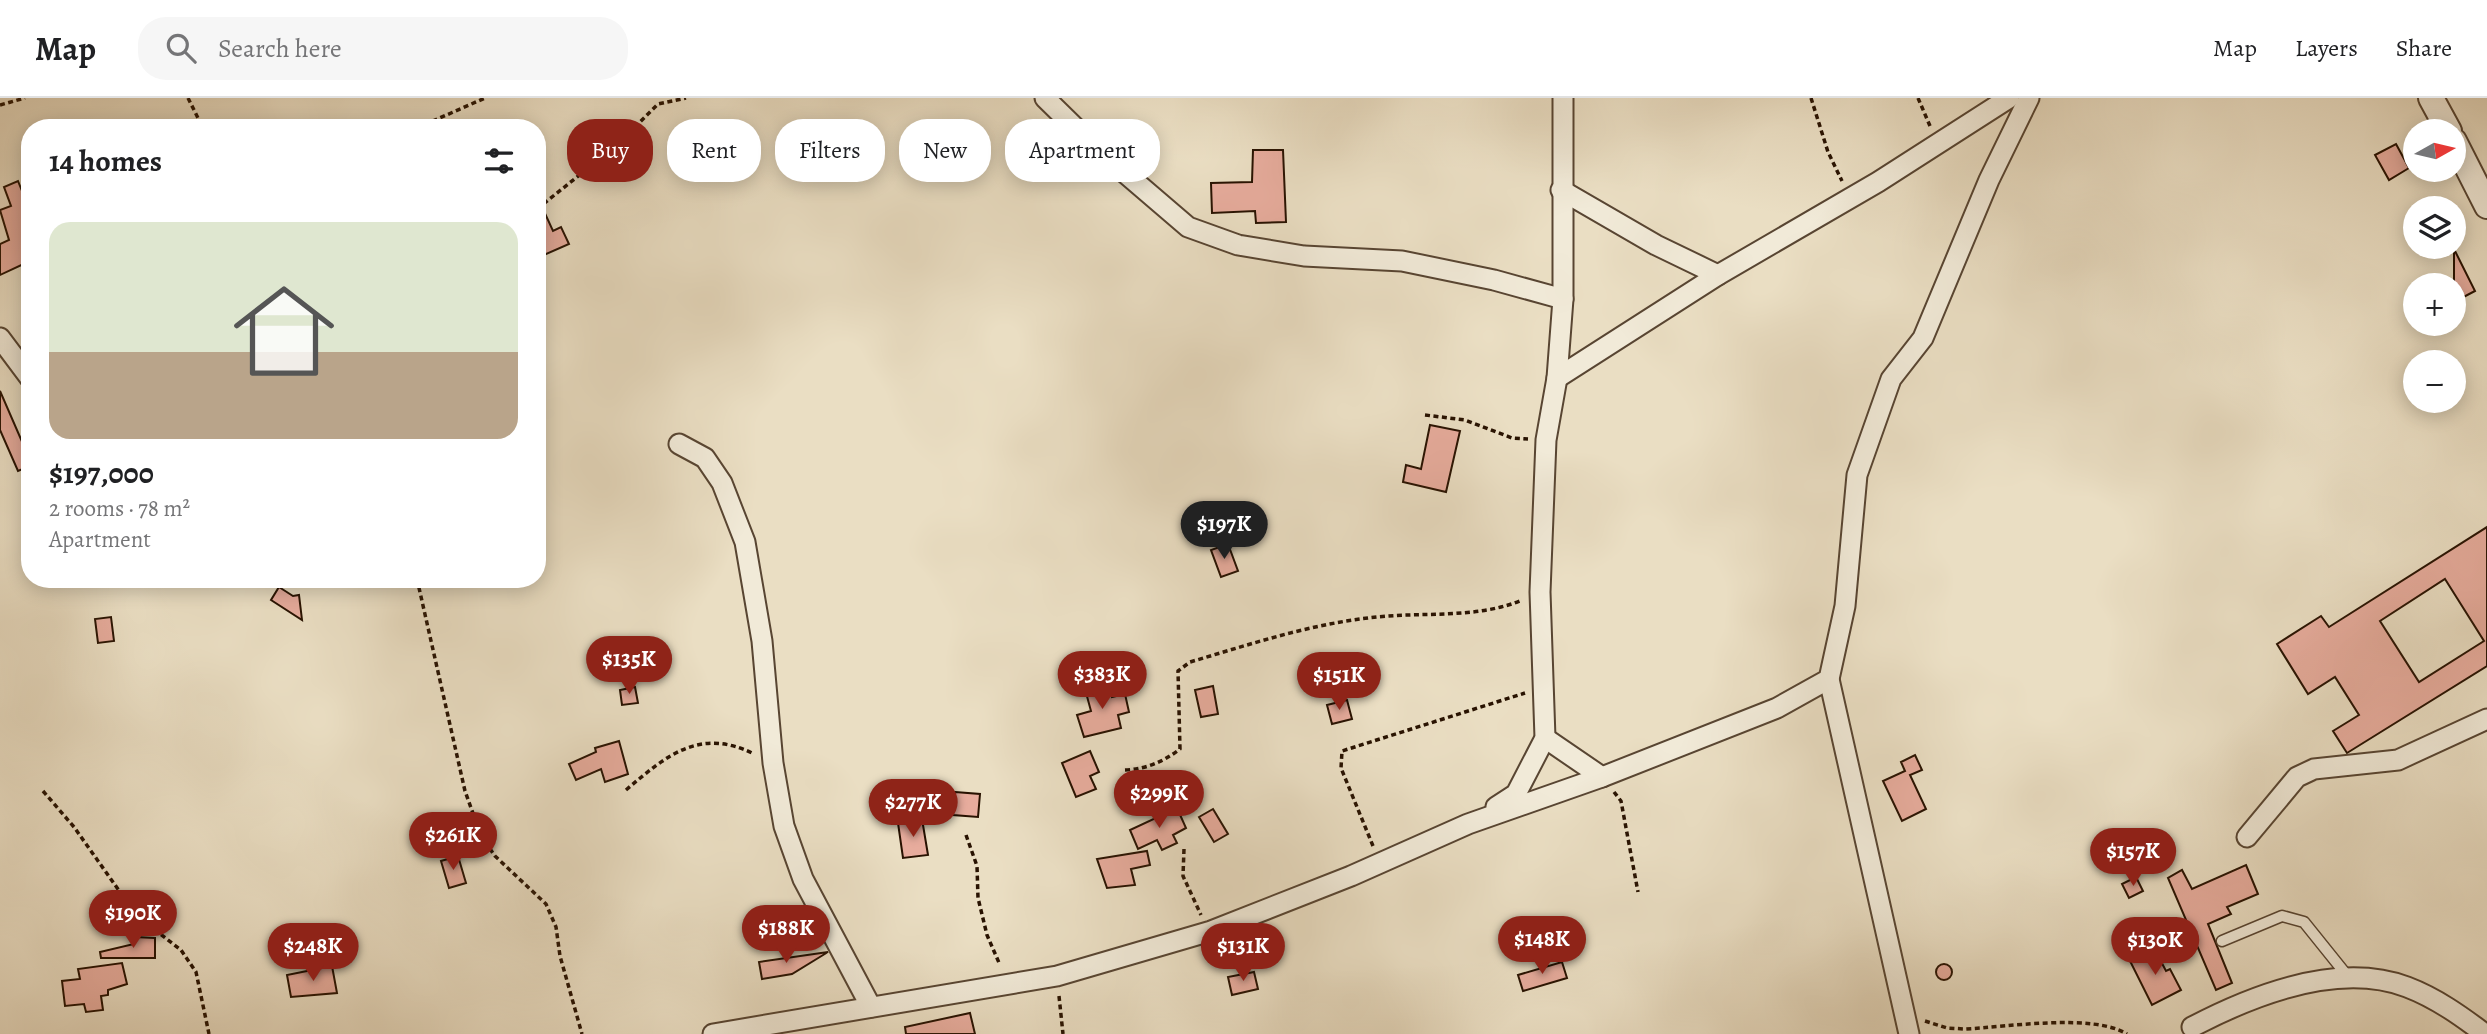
<!DOCTYPE html>
<meta charset="utf-8">
<style>
:root{--surface:#fff;--page:#f6f6f6;--text:#202124;--muted:#757577;--line:#e0e0e0;--accent:#8f2418}
body{margin:0;font-family:Alegreya,serif;background:var(--page);color:var(--text);height:100vh;display:flex;flex-direction:column;font-size:26px;white-space:nowrap}
*{box-sizing:border-box;margin:0}
p{font-size:23px;color:var(--muted)}
.icon{flex:none;width:38px;height:38px;fill:none;stroke:currentColor;stroke-width:2;stroke-linecap:round;stroke-linejoin:round}
.map{position:relative;flex:1;overflow:hidden}
.panel{position:absolute;left:21px;top:21px;width:525px;height:469px;display:flex;flex-direction:column;background:var(--surface);border-radius:28px;box-shadow:0 4px 18px #0003}
.panel>*{flex:none}
.top-card{position:absolute;left:567px;top:21px;width:665px;height:63px;display:flex;gap:14px}
.needle{width:46px;rotate:82deg}
.buttons{position:absolute;left:2403px;top:21px;display:grid;gap:14px}
.buttons a{display:grid;place-items:center;width:63px;height:63px;border-radius:50%;background:var(--surface);box-shadow:0 4px 18px #0003;font-size:35px}
.price{position:absolute;translate:-50% -60px;padding:0 16px;border-radius:24px;background:var(--accent);color:#fff;font-size:23px;line-height:46px;filter:drop-shadow(0 2px 4px #0008)}
.price::after{content:'';position:absolute;left:50%;top:42px;width:21px;height:16px;margin-left:-10px;background:inherit;clip-path:polygon(0 0,100% 0,50% 100%)}
.price.current{background:#222;color:#fff}
ul{padding:0;list-style:none}
li{display:grid;align-content:center;gap:14px;height:371px;padding:0 28px}
li+li{border-top:2px solid var(--line)}
li span{display:grid;place-items:center;height:217px;border-radius:21px;color:#555}
li>.icon{margin-inline-start:auto}
span .icon{width:126px;height:126px;fill:#fffc;stroke-width:1}
li b{font-size:30px}
h2{display:flex;justify-content:space-between;align-items:center;height:84px;padding:0 28px;font-size:30px}
.tag{padding:0 24px;border-radius:28px;background:var(--surface);box-shadow:0 4px 18px #0003;font-size:24px;line-height:63px}
.tag.current{background:var(--accent);color:#fff}
header{display:flex;align-items:center;gap:42px;box-sizing:border-box;height:98px;padding:0 35px;background:var(--surface);border-bottom:2px solid var(--line)}
header strong{font-size:33px}
nav{display:flex;gap:38px;margin-inline-start:auto;font-size:24px}
.search{width:490px;height:63px;background:var(--page);display:flex;align-items:center;gap:18px;box-sizing:border-box;padding:0 24px;border-radius:28px;color:var(--muted);font-size:26px}
.map>svg:first-child{display:block}
.building{fill:#e7ac9d;stroke:#281201;stroke-width:2;fill-rule:evenodd}
.lines{fill:none;stroke-linecap:round;stroke-linejoin:round}
.service-casing{stroke:#584532;stroke-width:13}
.minor-casing{stroke:#584532;stroke-width:23}
.tertiary-casing{stroke:#584532;stroke-width:28}
.path{stroke:#281201;stroke-width:3.5;stroke-dasharray:5 3.5;stroke-linecap:butt}
.service{stroke:#f1ead8;stroke-width:10}
.minor{stroke:#f1ead8;stroke-width:19}
.tertiary{stroke:#f1ead8;stroke-width:24}
</style>
<header>
<strong>Map</strong>
<div class="search"><svg class="icon" aria-label="search" viewBox="0 0 24 24"><circle cx="10" cy="10" r="6"/><path d="M15 15l6 6"/></svg>Search here</div>
<nav><a>Map</a><a>Layers</a><a>Share</a></nav>
</header>
<div class="map">
<svg width="2487" height="936" viewBox="0 0 2487 936">
<rect width="100%" height="100%" fill="#eadec3"/>
<filter id="stains"><feTurbulence type="fractalNoise" baseFrequency=".00286" numOctaves="4"/><feColorMatrix values="0 0 0 0 .2 0 0 0 0 .09 0 0 0 0 .02 0 0 0 .5 -.17"/></filter>
<radialGradient id="worn" r=".72"><stop offset=".6" stop-color="#630" stop-opacity="0"/><stop offset="1" stop-color="#630" stop-opacity=".3"/></radialGradient>
<g class="building">
<polygon points="2396,46 2409,70 2389,82 2375,57"/>
<polygon points="1253,52 1283,52 1286,124 1256,125 1255,113 1212,115 1211,85 1252,84"/>
<polygon points="18,83 30,113 30,163 0,177 0,146 9,142 0,112 11,108 4,89"/>
<polygon points="537,98 553,133 561,129 569,146 537,160"/>
<polygon points="2454,151 2475,193 2454,204"/>
<polygon points="0,293 30,362 30,368 18,373 0,332"/>
<polygon points="1430,327 1460,333 1446,394 1403,384 1406,367 1421,371"/>
<path d="M2487,429v139l-140,87 -14,-22 26,-16 -24,-38 -27,17 -31,-50 44,-28 8,11zM2445,481l39,62 -65,41 -39,-61z"/>
<polygon points="1228,446 1238,473 1221,479 1211,452"/>
<polygon points="279,489 293,498 299,497 302,522 271,502"/>
<polygon points="111,519 114,543 98,545 95,521"/>
<polygon points="1108,585 1112,599 1125,596 1129,614 1118,617 1121,630 1084,639 1077,617 1091,613 1085,591"/>
<polygon points="1213,588 1218,616 1201,619 1195,592"/>
<polygon points="635,589 638,605 622,607 620,592"/>
<polygon points="1347,602 1352,621 1332,626 1327,607"/>
<polygon points="619,643 628,676 605,684 601,671 576,682 569,666 596,654 595,650"/>
<polygon points="1090,653 1099,674 1090,678 1096,691 1076,699 1062,665"/>
<polygon points="1915,657 1922,672 1910,677 1926,711 1902,723 1883,683 1905,673 1901,664"/>
<polygon points="955,694 980,696 978,719 953,717"/>
<polygon points="1177,710 1186,730 1173,737 1177,745 1162,752 1157,742 1138,751 1130,732"/>
<polygon points="1213,711 1228,736 1214,744 1199,719"/>
<polygon points="922,721 928,757 903,760 898,725"/>
<polygon points="1147,753 1150,767 1131,771 1135,787 1107,790 1097,761"/>
<polygon points="458,758 466,785 449,790 441,763"/>
<polygon points="2246,767 2258,796 2227,809 2231,816 2208,826 2232,885 2216,892 2168,780 2182,772 2192,791"/>
<polygon points="2136,779 2143,793 2129,800 2122,786"/>
<polygon points="135,839 155,840 155,860 101,860 100,854 134,846"/>
<polygon points="2154,850 2166,873 2170,871 2181,892 2152,907 2130,863"/>
<polygon points="828,854 792,876 762,881 759,864"/>
<polygon points="1562,864 1567,880 1523,893 1518,877"/>
<polygon points="122,865 127,886 108,892 108,897 101,898 103,912 86,914 84,906 65,908 62,883 80,881 78,871"/>
<circle cx="1944" cy="874" r="8"/>
<polygon points="332,868 337,895 291,899 287,877"/>
<polygon points="1254,874 1258,891 1232,897 1228,879"/>
<polygon points="970,915 975,936 906,936 905,929"/>
</g>
<g class="lines">
<defs>
<polyline id="service" points="2222,843 2282,818 2304,824 2349,880"/>
<g id="minor">
<polyline points="1045,0 1097,51 1188,129 1238,147 1304,158 1402,163 1494,182 1563,201"/>
<polyline points="1561,92 1656,147 1718,177"/>
<polyline points="0,240 30,280"/>
<polyline points="1557,280 1718,177 1878,84 2009,0"/>
<polyline points="679,346 705,360 722,385 745,444 762,543 773,665 784,728 803,781 871,909"/>
<polyline points="1829,581 1909,936"/>
<polyline points="1545,640 1602,679"/>
<polyline points="1496,709 1516,696 1545,640 1540,494 1546,342 1557,280 1563,201 1563,0"/>
<polyline points="2247,739 2297,679 2314,671 2398,662 2487,621"/>
<path d="M2192,929c61,-32 146,-66 215,-40 29,11 54,29 78,47"/>
<polyline points="713,936 1057,878 1211,833 1351,778 1468,726 1602,679 1777,610 1829,581 1845,508 1857,377 1891,281 1923,240 1989,82 2029,0"/>
</g>
<g id="tertiary">
<polyline points="2431,0 2449,33"/>
<polyline points="2454,43 2487,108"/>
</g>
</defs>
<use href="#service" class="service-casing"/>
<use href="#minor" class="minor-casing"/>
<use href="#tertiary" class="tertiary-casing"/>
<g class="path">
<polyline points="188,0 203,30"/>
<polyline points="1811,0 1828,54 1842,83"/>
<polyline points="1918,0 1930,28"/>
<polyline points="0,7 25,0"/>
<polyline points="417,30 485,0"/>
<polyline points="537,111 617,47 658,6 686,0"/>
<polyline points="1425,317 1465,322 1512,340 1528,341"/>
<polyline points="417,481 465,693 481,738 495,758 546,806 556,829 560,858 582,936"/>
<path d="M1125,672c21,-1 38,-8 55,-21l-2,-78 12,-9c58,-17 117,-37 178,-44 51,-7 107,2 154,-18"/>
<path d="M626,692c41,-35 74,-63 128,-36"/>
<polyline points="43,693 74,729 137,818 181,852 196,874 209,936"/>
<polyline points="1614,694 1621,703 1638,794"/>
<polyline points="966,737 977,768 978,800 987,837 1000,867"/>
<polyline points="1373,748 1341,670 1342,653 1525,595"/>
<polyline points="1184,751 1183,778 1201,817"/>
<polyline points="1059,898 1063,936"/>
<path d="M1925,923l22,7 18,1c42,-2 128,-16 162,5"/>
</g>
<use href="#service" class="service"/>
<use href="#minor" class="minor"/>
<use href="#tertiary" class="tertiary"/>
</g>
<rect width="100%" height="100%" filter="url(#stains)"/>
<rect width="100%" height="100%" fill="url(#worn)"/>
</svg>
<div class="buttons">
<a><svg class="needle" viewBox="-14 -14 28 28"><path d="M0-13l5 13h-10z" fill="#e53935"/><path d="M0 13l5-13h-10z" fill="#757577"/></svg></a>
<a><svg class="icon" aria-label="layers" viewBox="0 0 24 24"><path d="M12 4l9 5-9 5-9-5zM3 14l9 5 9-5"/></svg></a>
<a>+</a>
<a>−</a>
</div>
<b class="price current" style="left:1224px;top:463px">$197K</b>
<b class="price" style="left:629px;top:598px">$135K</b>
<b class="price" style="left:1102px;top:613px">$383K</b>
<b class="price" style="left:1339px;top:614px">$151K</b>
<b class="price" style="left:1159px;top:732px">$299K</b>
<b class="price" style="left:913px;top:741px">$277K</b>
<b class="price" style="left:453px;top:774px">$261K</b>
<b class="price" style="left:2133px;top:790px">$157K</b>
<b class="price" style="left:133px;top:852px">$190K</b>
<b class="price" style="left:786px;top:867px">$188K</b>
<b class="price" style="left:1542px;top:878px">$148K</b>
<b class="price" style="left:2155px;top:879px">$130K</b>
<b class="price" style="left:313px;top:885px">$248K</b>
<b class="price" style="left:1243px;top:885px">$131K</b>
<div class="top-card">
<a class="tag current">Buy</a>
<a class="tag">Rent</a>
<a class="tag">Filters</a>
<a class="tag">New</a>
<a class="tag">Apartment</a>
</div>
<section class="panel">
<h2>14 homes<svg class="icon" aria-label="filters" viewBox="0 0 24 24"><path d="M4 7h16M4 17h16"/><circle cx="9" cy="7" r="2"/><circle cx="15" cy="17" r="2"/></svg></h2>
<ul>
<li><span style="background:linear-gradient(#dfe7d0 60%,#b9a48a 0)"><svg class="icon" aria-label="home" viewBox="0 0 24 24"><path d="M3 11l9-7 9 7M6 9v11h12V9"/></svg></span><div><b>$197,000</b><p>2 rooms · 78 m²</p><p>Apartment</p></div></li>
</ul>
</section>
</div>
